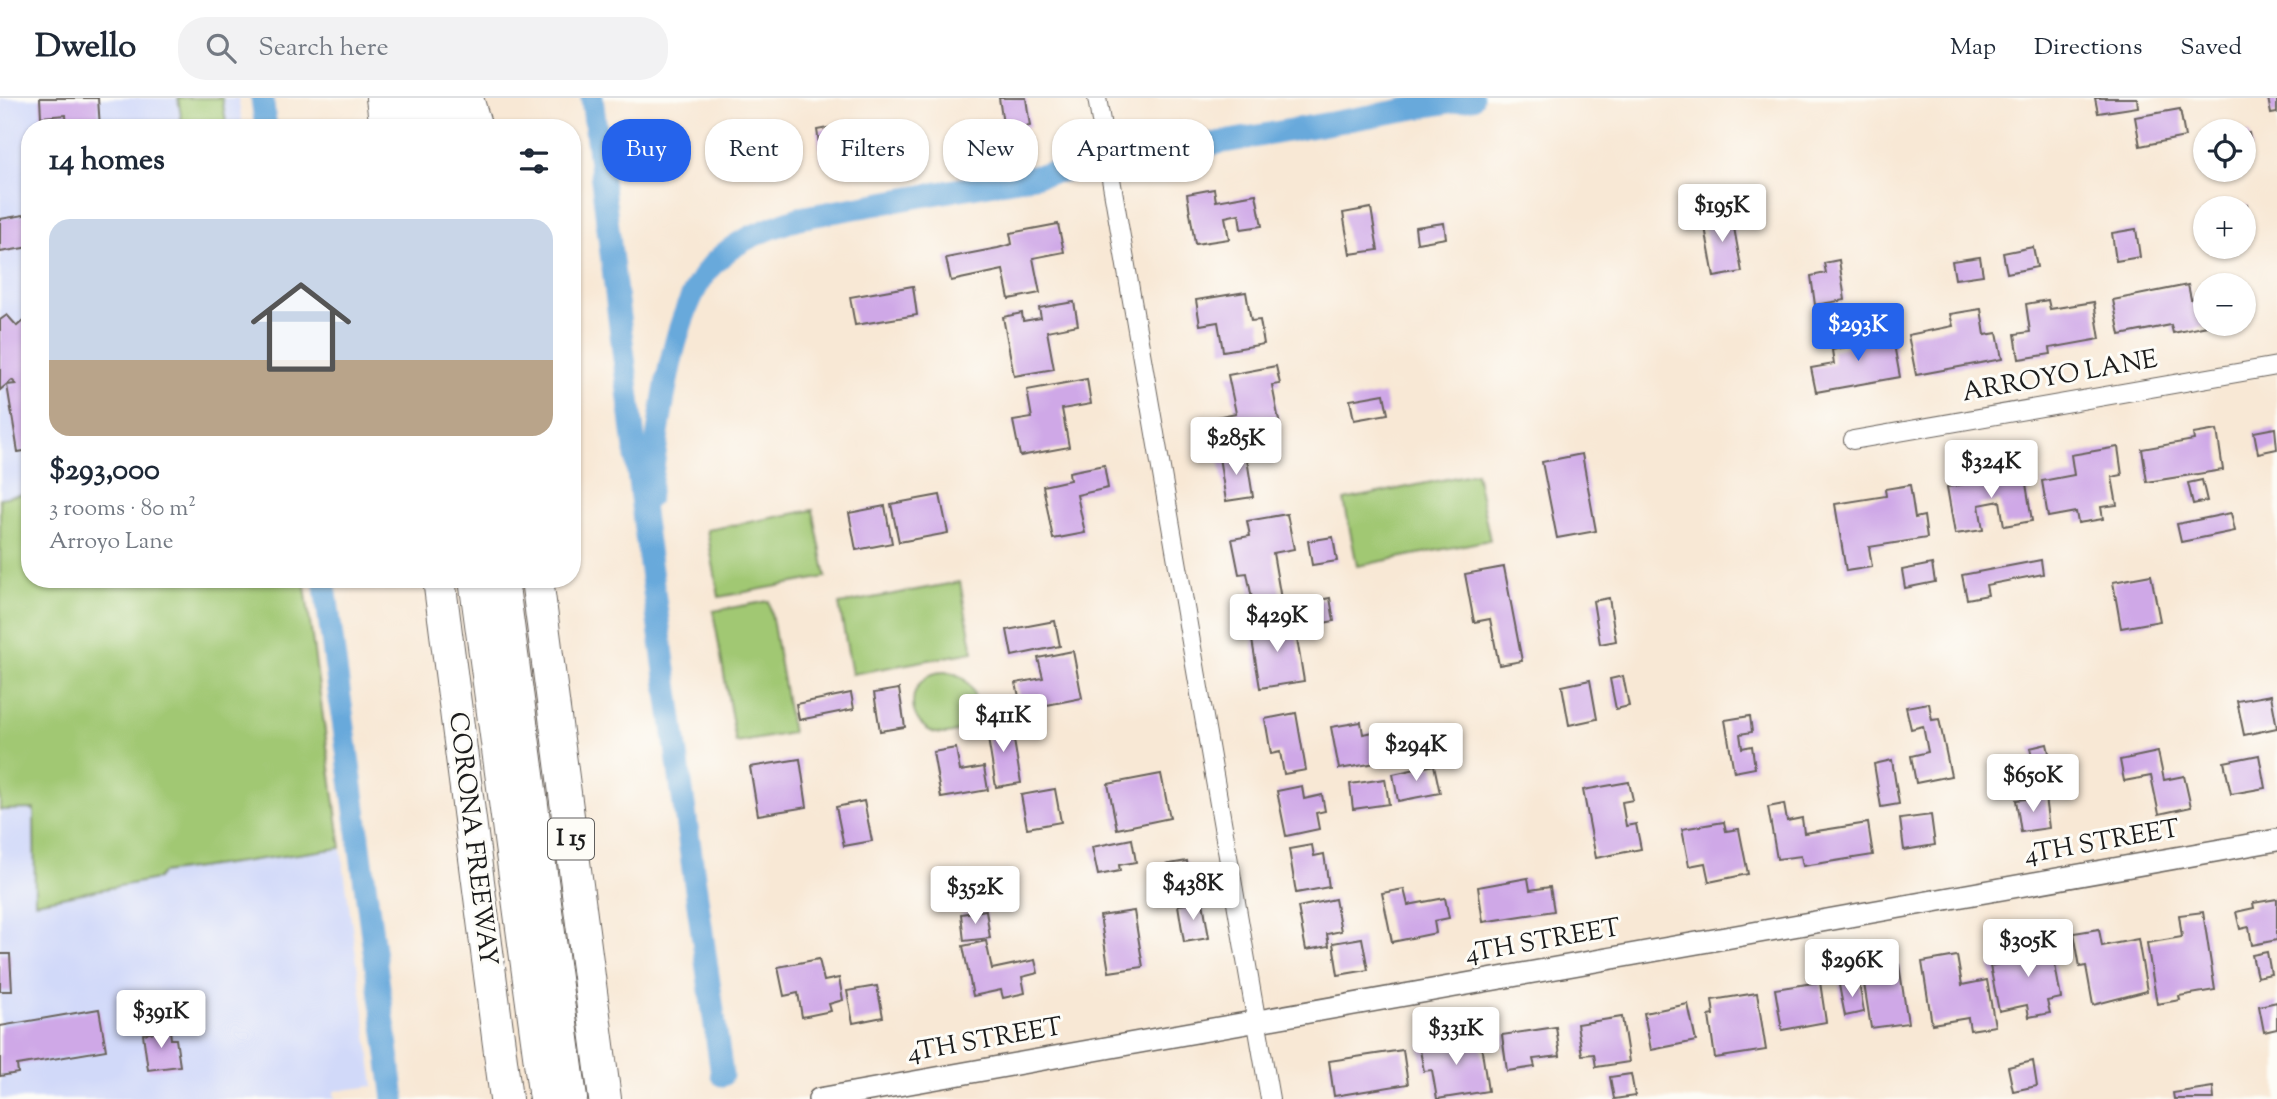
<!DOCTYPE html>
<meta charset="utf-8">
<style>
:root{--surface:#fff;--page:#f2f2f3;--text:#1f2937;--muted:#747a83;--line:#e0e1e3;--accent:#2563eb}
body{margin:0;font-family:"Sorts Mill Goudy",serif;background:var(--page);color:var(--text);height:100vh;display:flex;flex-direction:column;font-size:26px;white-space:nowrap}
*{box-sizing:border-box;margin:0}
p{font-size:23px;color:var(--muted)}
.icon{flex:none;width:38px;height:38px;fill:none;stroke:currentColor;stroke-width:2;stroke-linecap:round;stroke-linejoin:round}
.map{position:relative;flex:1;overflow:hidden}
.drawer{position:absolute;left:21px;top:21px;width:560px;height:469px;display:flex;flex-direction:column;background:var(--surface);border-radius:28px;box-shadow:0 2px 5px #0004}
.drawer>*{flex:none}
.hud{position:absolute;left:602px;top:21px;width:665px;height:63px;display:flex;gap:14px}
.buttons{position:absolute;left:2193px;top:21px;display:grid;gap:14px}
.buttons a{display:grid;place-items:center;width:63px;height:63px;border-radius:50%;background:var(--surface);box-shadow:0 2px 5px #0004;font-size:35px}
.price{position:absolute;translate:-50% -60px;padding:0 16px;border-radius:7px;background:#fff;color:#222;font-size:23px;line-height:46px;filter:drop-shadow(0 2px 4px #0008)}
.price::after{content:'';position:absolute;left:50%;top:42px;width:21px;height:16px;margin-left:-10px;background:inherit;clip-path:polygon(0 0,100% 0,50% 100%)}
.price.active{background:var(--accent);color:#fff}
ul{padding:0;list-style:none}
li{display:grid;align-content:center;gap:14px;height:371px;padding:0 28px}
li+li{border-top:2px solid var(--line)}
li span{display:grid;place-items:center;height:217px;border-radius:21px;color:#555}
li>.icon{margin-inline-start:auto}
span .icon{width:126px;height:126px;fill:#fffc;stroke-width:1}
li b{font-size:30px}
h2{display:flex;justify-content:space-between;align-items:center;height:84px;padding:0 28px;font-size:30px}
.pill{padding:0 24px;border-radius:28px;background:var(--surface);box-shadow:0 2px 5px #0004;font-size:24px;line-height:63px}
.pill.active{background:var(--accent);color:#fff}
header{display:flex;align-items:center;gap:42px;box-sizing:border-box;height:98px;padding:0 35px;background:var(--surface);border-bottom:2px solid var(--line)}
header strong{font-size:33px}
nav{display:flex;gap:38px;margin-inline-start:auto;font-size:24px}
.search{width:490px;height:63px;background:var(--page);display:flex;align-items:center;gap:18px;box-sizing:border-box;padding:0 24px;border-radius:28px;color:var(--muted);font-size:26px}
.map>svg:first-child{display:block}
.built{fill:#d1d9f9}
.green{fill:#a1c873;stroke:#5e7248;stroke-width:2}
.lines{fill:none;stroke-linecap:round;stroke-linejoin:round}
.canal{stroke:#68a9db;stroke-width:23}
.building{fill:#cfa8e7}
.minor-casing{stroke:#69635d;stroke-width:20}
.tertiary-casing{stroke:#69635d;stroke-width:24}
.motorway-casing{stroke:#69635d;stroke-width:34}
.minor{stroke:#fff;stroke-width:18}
.tertiary{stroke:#fff;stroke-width:21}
.motorway{stroke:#fff;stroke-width:32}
.labels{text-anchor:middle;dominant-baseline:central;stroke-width:6;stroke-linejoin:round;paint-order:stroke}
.shield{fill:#fdfcf7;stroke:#605f5e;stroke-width:2}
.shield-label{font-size:24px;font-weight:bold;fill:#1c1c1c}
.street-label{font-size:26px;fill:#1c1c1c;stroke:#fdfcf7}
</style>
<header>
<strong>Dwello</strong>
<div class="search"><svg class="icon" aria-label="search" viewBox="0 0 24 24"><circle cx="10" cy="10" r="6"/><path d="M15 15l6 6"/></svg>Search here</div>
<nav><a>Map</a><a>Directions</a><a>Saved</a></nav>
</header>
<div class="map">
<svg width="2277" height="1001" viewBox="0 0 2277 1001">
<rect width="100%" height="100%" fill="#fdfcf7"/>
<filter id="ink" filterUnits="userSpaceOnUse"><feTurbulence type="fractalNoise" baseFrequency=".0143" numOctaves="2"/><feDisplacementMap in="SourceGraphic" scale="14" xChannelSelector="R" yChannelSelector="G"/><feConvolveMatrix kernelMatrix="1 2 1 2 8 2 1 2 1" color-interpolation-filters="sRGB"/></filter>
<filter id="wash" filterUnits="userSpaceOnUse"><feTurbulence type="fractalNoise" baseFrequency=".00686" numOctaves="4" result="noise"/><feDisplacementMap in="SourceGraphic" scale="28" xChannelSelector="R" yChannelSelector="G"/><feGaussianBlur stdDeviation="1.57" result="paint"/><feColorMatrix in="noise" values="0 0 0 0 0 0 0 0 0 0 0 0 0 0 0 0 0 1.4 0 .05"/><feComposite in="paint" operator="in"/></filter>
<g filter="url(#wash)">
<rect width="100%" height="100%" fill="#f8e8d5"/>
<g class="built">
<polygon points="0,0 238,0 243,30 30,30 30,395 0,400"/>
<polygon points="34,710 36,804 156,781 162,775 341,750 374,988 334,993 335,1001 0,1001 0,712"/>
</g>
<g class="green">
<polygon points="178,0 222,0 227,30 183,30"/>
<polygon points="1476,375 1490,442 1357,468 1344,402"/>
<polygon points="30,395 30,481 304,481 341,750 162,775 156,781 35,804 34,711 0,712 0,400"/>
<polygon points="813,412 826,479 719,499 707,432"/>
<polygon points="960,484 973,554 852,576 839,506"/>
<polygon points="769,503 792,635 736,645 713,513"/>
<circle cx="944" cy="605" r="31"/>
</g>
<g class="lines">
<g class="canal">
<polyline points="262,0 266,30"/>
<polyline points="592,0 644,423 722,977"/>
<polyline points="1134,60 1472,0"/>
<path d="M648,400c12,-65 20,-188 66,-235 23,-24 54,-34 85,-45l274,-49"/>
<polyline points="324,481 394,1001"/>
</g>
</g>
<g id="blocks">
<g class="building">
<polygon points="40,0 98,0 100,30 67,30 66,17 41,19"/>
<polygon points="999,0 1026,0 1030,28 1004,32"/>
<polygon points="2095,0 2137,0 2138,9 2098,15"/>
<polygon points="2268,0 2277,0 2277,15 2271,16"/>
<polygon points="2180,11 2185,39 2140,48 2135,19"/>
<polygon points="859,24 864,57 822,64 817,32"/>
<polygon points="2249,35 2252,50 2244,52 2244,36"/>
<polygon points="1214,91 1216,103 1256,96 1262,128 1241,131 1239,116 1225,119 1229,141 1195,146 1187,96"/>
<polygon points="2247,107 2252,131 2244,133 2244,110 2238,109"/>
<polygon points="1371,110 1378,152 1350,156 1343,115"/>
<polygon points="1731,113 1742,174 1714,179 1703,118"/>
<polygon points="30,116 30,149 0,154 0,121"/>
<polygon points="1444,125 1446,140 1417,145 1415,129"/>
<polygon points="1058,126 1064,154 1033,160 1040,195 1009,201 1003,172 951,183 946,160 998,150 1012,146 1010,135"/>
<polygon points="2136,131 2140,159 2116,163 2112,135"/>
<polygon points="2033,149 2037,169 2007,175 2003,155"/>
<polygon points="1980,159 1983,177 1955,181 1952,163"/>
<polygon points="1839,162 1845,202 1815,207 1811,178 1826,175 1824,165"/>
<polygon points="2188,187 2191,201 2202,199 2205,226 2212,227 2173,235 2171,227 2120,237 2113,202"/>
<polygon points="913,188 917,217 855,227 850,199"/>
<polygon points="1246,194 1251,223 1260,222 1264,246 1223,253 1218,224 1200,227 1196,202"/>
<polygon points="2048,202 2050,211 2094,204 2100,241 2050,250 2051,256 2019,261 2015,236 2030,234 2026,206"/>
<polygon points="1074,204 1078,227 1047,233 1054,271 1014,278 1003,219 1022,215 1023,223 1041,220 1039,210"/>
<polygon points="1981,211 1985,237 1997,235 2002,261 1916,277 1908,237 1953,228 1950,216"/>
<polygon points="7,217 17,228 24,222 30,229 30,352 18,354 7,287 16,286 12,282 0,292 0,222"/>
<polygon points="1864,229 1867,246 1893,241 1900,279 1816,294 1811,270 1834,266 1832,252 1846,249 1843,233"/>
<polygon points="1276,268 1280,286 1272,287 1280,328 1220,339 1216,319 1236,315 1228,277"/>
<polygon points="1087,281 1091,306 1062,311 1069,349 1020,358 1013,323 1032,320 1027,292"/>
<polygon points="1384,296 1388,316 1354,322 1350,302"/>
<polygon points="2275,330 2277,351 2258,355 2254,334"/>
<polygon points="2217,332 2223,372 2147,384 2142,351 2194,342 2193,336"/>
<polygon points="2118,349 2122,377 2112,379 2117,407 2101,409 2103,421 2078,425 2076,414 2048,419 2042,383 2074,377 2071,357"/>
<polygon points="1246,355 1253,399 1226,403 1219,359"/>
<polygon points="1582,356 1596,433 1557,440 1542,364"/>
<polygon points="1104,367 1108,390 1077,397 1085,435 1053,441 1043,388 1070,382 1069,374"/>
<polygon points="2023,367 2032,423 2004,428 2000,403 1979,407 1983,432 1955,436 1947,389 1994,381 1993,372"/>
<polygon points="2202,382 2207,403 2193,406 2188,385"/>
<polygon points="1910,387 1915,420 1924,418 1927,440 1869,449 1872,469 1846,473 1835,406 1886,398 1885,391"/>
<polygon points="940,397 948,435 899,444 891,406"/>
<polygon points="885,408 892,445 856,452 849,415"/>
<polygon points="2231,415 2235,433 2181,444 2177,426"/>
<polygon points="1287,416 1294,451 1273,455 1281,501 1253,506 1247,475 1239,476 1232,441 1250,438 1247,423"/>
<polygon points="1333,439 1337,463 1312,467 1308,443"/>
<polygon points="2041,462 2043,476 1986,487 1988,497 1967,501 1962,477"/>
<polygon points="1932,466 1935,484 1905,490 1902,472"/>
<polygon points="1504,469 1522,563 1499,567 1490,521 1474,524 1465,476"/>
<polygon points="2151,477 2160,523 2121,530 2113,484"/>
<polygon points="1330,500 1334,523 1303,529 1299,506"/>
<polygon points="1609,500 1616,543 1600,546 1593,503"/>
<polygon points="1055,523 1060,548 1012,558 1007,532"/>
<polygon points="1294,523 1304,583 1260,590 1250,530"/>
<polygon points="1073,553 1082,600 1022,612 1016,585 1043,580 1038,560"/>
<polygon points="1623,578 1629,608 1616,611 1610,581"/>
<polygon points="1590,582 1597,621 1569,627 1562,588"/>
<polygon points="899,591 905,629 880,633 874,595"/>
<polygon points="851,595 854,611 799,622 796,606"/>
<polygon points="2271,597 2277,630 2244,637 2237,603"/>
<polygon points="1929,605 1932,622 1939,621 1951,678 1916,685 1911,658 1928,654 1923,628 1911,631 1906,609"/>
<polygon points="1296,615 1306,672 1284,676 1280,654 1271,656 1265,621"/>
<polygon points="1750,618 1752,634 1740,636 1742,650 1752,648 1755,670 1734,674 1725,622"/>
<polygon points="1011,624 1021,685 996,689 986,628"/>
<polygon points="1361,624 1363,636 1389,631 1394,662 1339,671 1331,629"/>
<polygon points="2047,646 2052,668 2035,672 2030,650"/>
<polygon points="956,650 960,673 984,669 988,692 941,700 933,654"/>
<polygon points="2158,654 2164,682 2184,678 2191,709 2159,716 2151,678 2124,683 2120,662"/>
<polygon points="2259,657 2265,690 2231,696 2224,664"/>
<polygon points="800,661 807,709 758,717 750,669"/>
<polygon points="1892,662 1899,706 1881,709 1874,666"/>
<polygon points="1434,667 1440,695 1398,703 1393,676"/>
<polygon points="1161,676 1170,720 1117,731 1108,686"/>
<polygon points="1385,681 1389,706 1353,711 1350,686"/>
<polygon points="1629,684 1633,702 1622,704 1626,728 1636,726 1641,751 1596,760 1583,692"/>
<polygon points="1302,688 1304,701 1322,697 1325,713 1316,715 1319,731 1286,738 1277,693"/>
<polygon points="1055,691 1061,724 1027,730 1021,697"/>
<polygon points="2045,699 2049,730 2021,734 2016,702"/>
<polygon points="864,703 872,743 844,748 836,709"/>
<polygon points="1784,706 1787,723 1802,720 1804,735 1868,725 1873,757 1803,768 1801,758 1777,761 1768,709"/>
<polygon points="1931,717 1935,747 1904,752 1900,721"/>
<polygon points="1724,724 1726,733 1739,731 1748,776 1709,784 1705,765 1689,768 1682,731"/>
<polygon points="1132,741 1136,764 1119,767 1120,773 1098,777 1092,749"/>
<polygon points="1312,747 1314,758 1324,756 1329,789 1296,795 1289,751"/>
<polygon points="1187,763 1190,782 1167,786 1164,767"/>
<polygon points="1528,780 1530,792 1550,789 1554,813 1483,824 1478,789"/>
<polygon points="1404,791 1408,807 1445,800 1449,820 1434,823 1436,835 1392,844 1382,795"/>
<polygon points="1335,801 1341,833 1327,836 1329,848 1306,852 1298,809"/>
<polygon points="2277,801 2277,842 2252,847 2249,829 2240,831 2236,814 2254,810 2253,805"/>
<polygon points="1203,804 1209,840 1184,844 1178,807"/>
<polygon points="986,812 990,840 964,843 961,816"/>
<polygon points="1134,813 1143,869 1109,874 1100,818"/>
<polygon points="2203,814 2215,892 2179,898 2180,902 2157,906 2147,845 2182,839 2179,817"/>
<polygon points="2099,831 2102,848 2138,841 2147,893 2093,907 2086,868 2080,869 2074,835"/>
<polygon points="2050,839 2061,900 2047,903 2050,915 2029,919 2027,907 1999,913 1990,868 2020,862 2017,845"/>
<polygon points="1362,840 1368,872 1338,877 1333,845"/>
<polygon points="986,843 992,871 1035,862 1038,875 1022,879 1025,895 1003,900 1001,892 973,898 963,848"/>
<polygon points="2267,854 2271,876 2257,879 2252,857"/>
<polygon points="0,856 10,856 12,893 0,893"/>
<polygon points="1957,858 1962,887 1987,882 1995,928 1970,932 1968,920 1932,926 1922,864"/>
<polygon points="819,861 824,883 839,880 843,902 829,906 831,913 802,919 798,895 784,898 778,869"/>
<polygon points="1899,867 1908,925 1871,930 1862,873"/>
<polygon points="1820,884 1826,924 1782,932 1775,891"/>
<polygon points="1859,884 1864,914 1845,918 1839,887"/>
<polygon points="877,888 883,919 853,925 847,893"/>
<polygon points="1757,895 1766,952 1715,960 1709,918 1714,917 1712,902"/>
<polygon points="2277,904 2277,931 2264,934 2259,908"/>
<polygon points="1688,906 1696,943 1651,952 1644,915"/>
<polygon points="99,911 106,952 17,967 18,975 0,978 0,928"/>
<polygon points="1622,919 1629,964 1596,969 1594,956 1582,957 1577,926"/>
<polygon points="1556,929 1560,958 1533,961 1535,969 1507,973 1502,937"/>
<polygon points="170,932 171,941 176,941 180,968 148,972 143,936"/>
<polygon points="1480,940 1488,993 1437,1001 1432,972 1424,973 1419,947"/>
<polygon points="1403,952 1408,986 1334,998 1329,963"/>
<polygon points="2033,963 2037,988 2013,993 2008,969"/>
<polygon points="1631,976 1635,998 1614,1001 1610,979"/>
<polygon points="2213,989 2214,1001 2174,1001 2173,995"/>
</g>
</g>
</g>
<g filter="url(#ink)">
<use href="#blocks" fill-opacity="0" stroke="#69635d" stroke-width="2"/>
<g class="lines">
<defs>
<g id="minor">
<polyline points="1097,0 1270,1001"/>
<polyline points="1853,342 2277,268"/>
</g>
<polyline id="tertiary" points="819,1001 2277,742"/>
<g id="motorway">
<polyline points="382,0 386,30"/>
<polyline points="413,0 417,30"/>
<polyline points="442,0 446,30"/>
<polyline points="467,0 476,30"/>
<polyline points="439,481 506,1001"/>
<polyline points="475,481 545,1001"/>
<polyline points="502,481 571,1001"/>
<polyline points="537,481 605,1001"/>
</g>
</defs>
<use href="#minor" class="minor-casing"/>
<use href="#tertiary" class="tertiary-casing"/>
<use href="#motorway" class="motorway-casing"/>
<use href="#minor" class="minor"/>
<use href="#tertiary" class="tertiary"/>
<use href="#motorway" class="motorway"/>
</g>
</g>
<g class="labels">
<rect class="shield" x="548" y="720.5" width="46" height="41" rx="5"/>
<g class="shield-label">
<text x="571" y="741">I 15</text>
</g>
<g class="street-label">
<text transform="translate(2060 279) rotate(-10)">ARROYO LANE</text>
<text transform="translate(472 741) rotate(83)">CORONA FREEWAY</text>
<text transform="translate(2102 745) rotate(-10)">4TH STREET</text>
<text transform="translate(1543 844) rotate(-10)">4TH STREET</text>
<text transform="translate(985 943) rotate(-10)">4TH STREET</text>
</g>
</g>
</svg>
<div class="buttons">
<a><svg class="icon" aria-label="locate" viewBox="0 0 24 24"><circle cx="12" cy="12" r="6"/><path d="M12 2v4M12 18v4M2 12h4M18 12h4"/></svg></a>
<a>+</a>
<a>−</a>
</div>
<b class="price" style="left:1722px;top:146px">$195K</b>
<b class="price active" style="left:1858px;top:265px">$293K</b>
<b class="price" style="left:1236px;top:379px">$285K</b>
<b class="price" style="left:1991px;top:402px">$324K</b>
<b class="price" style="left:1277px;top:556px">$429K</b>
<b class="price" style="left:1003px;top:656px">$411K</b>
<b class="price" style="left:1416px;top:685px">$294K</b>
<b class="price" style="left:2033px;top:716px">$650K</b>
<b class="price" style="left:1193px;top:824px">$438K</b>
<b class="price" style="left:975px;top:828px">$352K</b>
<b class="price" style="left:2028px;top:881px">$305K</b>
<b class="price" style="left:1852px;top:901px">$296K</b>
<b class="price" style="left:161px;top:952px">$391K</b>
<b class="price" style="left:1456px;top:969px">$331K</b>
<div class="hud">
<a class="pill active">Buy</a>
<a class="pill">Rent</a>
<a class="pill">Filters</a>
<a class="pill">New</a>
<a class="pill">Apartment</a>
</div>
<section class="drawer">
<h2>14 homes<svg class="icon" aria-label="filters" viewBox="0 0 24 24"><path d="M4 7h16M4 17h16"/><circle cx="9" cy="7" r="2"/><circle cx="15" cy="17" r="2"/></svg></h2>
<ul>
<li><span style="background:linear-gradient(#c9d6e8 65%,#b9a48a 0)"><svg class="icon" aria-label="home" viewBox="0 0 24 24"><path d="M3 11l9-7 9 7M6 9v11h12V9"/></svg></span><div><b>$293,000</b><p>3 rooms · 80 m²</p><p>Arroyo Lane</p></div></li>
</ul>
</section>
</div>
